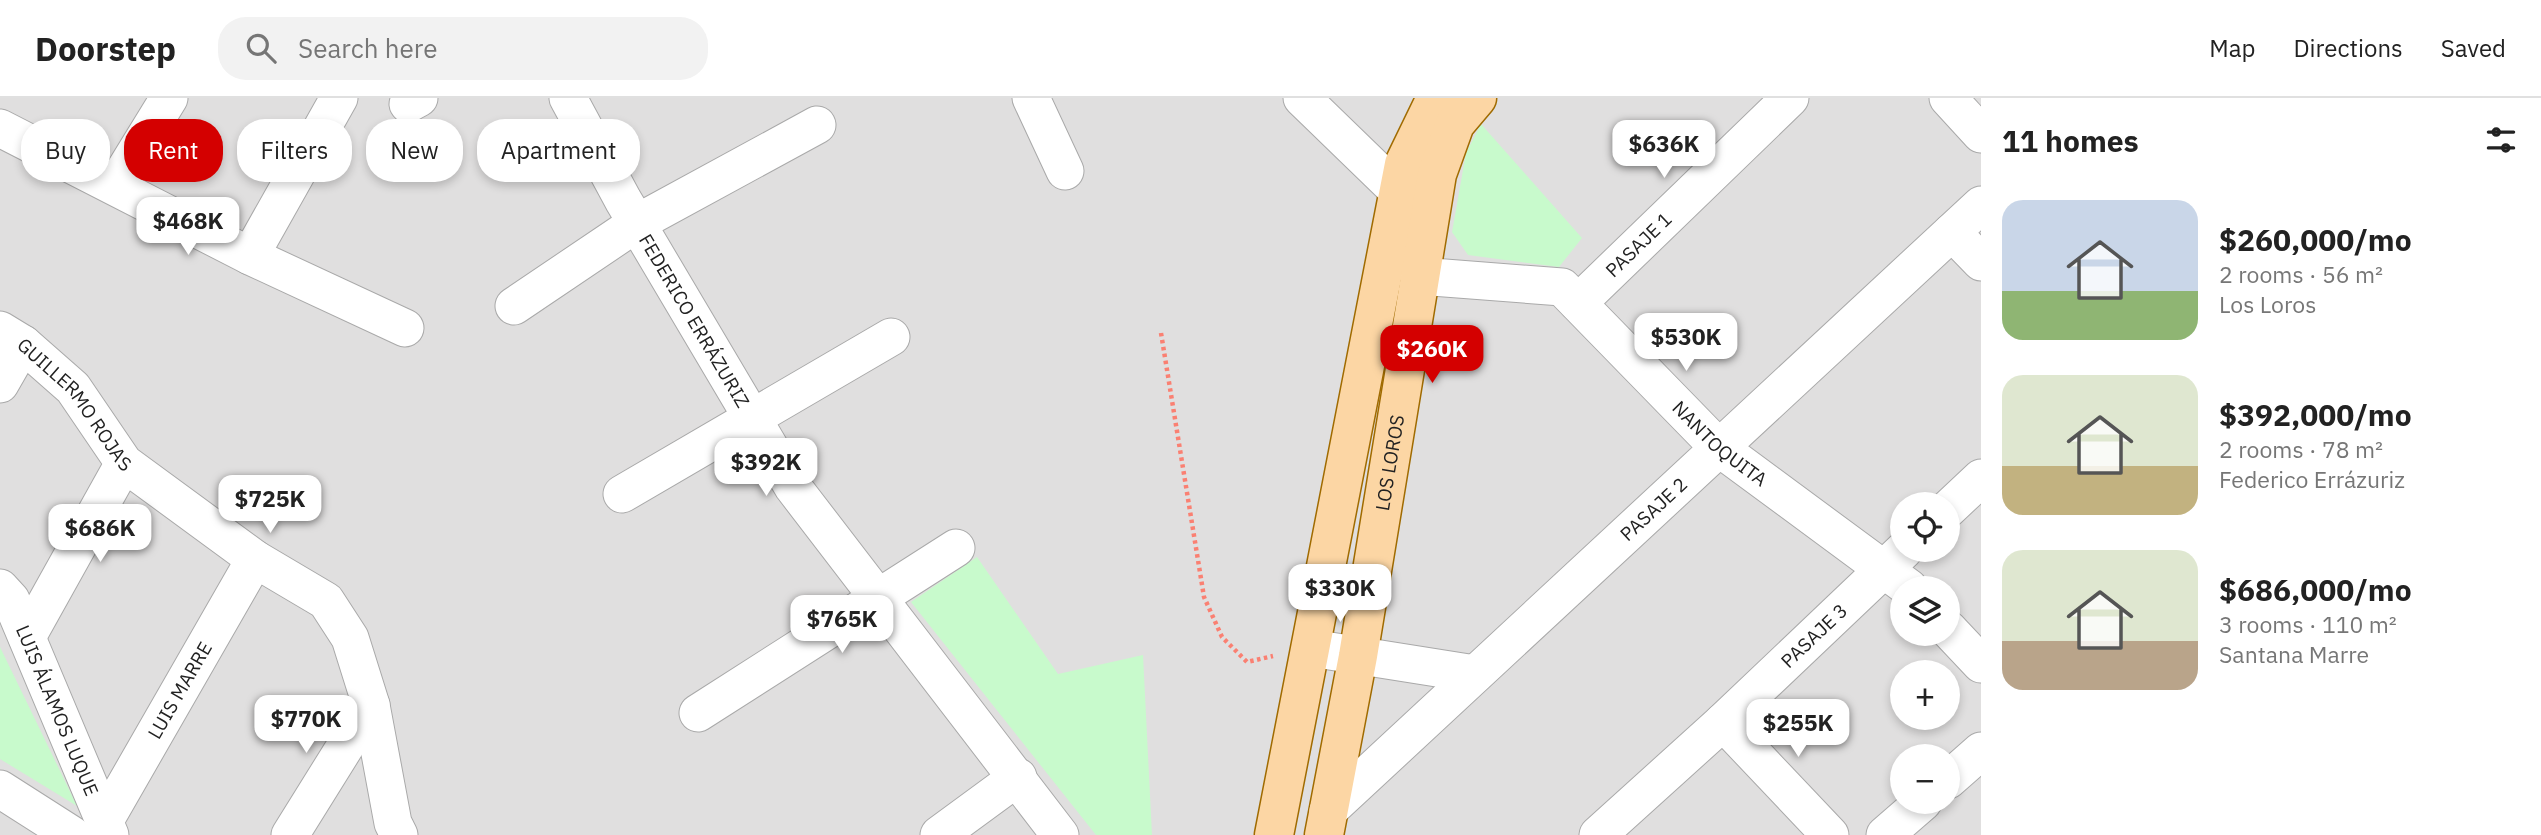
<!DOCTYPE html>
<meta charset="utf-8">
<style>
:root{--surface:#fff;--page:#f2f2f2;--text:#222;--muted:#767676;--line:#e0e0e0;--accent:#d40000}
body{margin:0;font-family:"IBM Plex Sans",sans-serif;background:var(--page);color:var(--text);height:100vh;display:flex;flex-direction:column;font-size:26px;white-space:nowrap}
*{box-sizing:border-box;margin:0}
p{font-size:23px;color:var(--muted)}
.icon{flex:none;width:38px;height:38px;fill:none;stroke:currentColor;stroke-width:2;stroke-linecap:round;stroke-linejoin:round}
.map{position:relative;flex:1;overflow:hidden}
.drawer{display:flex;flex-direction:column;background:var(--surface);width:560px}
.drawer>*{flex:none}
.hud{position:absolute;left:21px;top:21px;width:665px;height:63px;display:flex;gap:14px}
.fabs{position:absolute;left:1890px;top:394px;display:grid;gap:14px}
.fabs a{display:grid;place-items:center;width:70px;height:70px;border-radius:50%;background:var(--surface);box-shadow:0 4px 10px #0003;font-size:35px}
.price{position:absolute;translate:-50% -60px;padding:0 16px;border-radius:14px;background:#fff;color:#222;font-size:23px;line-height:46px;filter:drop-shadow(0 2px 4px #0008)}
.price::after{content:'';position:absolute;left:50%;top:42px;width:21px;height:16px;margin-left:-10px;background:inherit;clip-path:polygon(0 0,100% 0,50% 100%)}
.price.active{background:var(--accent);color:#fff}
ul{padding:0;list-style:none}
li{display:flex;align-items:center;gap:21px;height:175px;padding:0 21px}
li span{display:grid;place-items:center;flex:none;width:196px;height:140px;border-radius:21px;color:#555}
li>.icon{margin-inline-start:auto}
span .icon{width:84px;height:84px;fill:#fffc;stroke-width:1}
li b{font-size:30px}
h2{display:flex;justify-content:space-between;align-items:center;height:84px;padding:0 21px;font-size:30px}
.tag{padding:0 24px;border-radius:28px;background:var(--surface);box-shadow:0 4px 10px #0003;font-size:24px;line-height:63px}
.tag.active{background:var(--accent);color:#fff}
header{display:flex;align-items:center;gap:42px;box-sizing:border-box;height:98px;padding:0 35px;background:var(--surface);border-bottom:2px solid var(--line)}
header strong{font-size:33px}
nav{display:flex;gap:38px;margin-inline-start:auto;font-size:24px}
.search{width:490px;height:63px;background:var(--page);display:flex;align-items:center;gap:18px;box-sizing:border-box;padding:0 24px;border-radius:28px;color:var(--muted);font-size:26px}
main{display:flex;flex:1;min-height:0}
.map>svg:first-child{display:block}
.residential{fill:#e0dfdf;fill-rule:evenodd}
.park{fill:#c8facc}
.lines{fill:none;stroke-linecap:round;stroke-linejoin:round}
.minor-casing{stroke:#a9a9a9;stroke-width:39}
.major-casing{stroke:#a06b00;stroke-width:41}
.path{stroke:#fa8072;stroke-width:4.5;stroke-dasharray:3.5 3.5;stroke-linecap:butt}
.minor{stroke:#fff;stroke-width:37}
.major{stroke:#fcd6a4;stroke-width:38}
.labels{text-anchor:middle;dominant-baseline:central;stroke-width:5;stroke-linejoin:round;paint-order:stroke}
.street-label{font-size:19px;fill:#222;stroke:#fff}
</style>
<header>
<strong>Doorstep</strong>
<div class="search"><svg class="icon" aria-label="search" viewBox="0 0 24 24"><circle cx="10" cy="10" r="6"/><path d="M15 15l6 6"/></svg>Search here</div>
<nav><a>Map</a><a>Directions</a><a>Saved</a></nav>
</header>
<main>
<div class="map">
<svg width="1981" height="737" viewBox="0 0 1981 737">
<rect width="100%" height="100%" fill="#f2efe9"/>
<path class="residential" d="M0,0h1981v737h-1981zM1902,406h46v46h-46zM1902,490h46v46h-46zM1902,574h46v46h-46zM1902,658h46v46h-46z"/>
<g class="park">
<polygon points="1481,26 1582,140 1559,169 1468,157 1452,134 1466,55"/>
<polygon points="977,459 1058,576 1143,557 1152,737 1096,737 911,504"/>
<polygon points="0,549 77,708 0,661"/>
</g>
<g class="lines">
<defs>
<g id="minor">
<path id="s1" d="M568,0l55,102 170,287 267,348"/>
<polyline points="1031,0 1065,73"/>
<polyline points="1302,0 1399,94"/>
<polyline points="1948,0 1981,36"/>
<polyline points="408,6 419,0"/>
<polyline points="0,30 250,158 405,230"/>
<polyline points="115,88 169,0"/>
<polyline points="1952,134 1981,164"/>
<polyline points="250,158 339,0"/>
<path id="s2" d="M1419,178l143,11 156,160 191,141"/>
<path id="s3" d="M1578,205l212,-205"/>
<polyline points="514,208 637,125 817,27"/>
<path id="s4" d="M0,232l23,14 50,44 51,75 131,96 71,42 24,37 21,67 22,118 6,12"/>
<polyline points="0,286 23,246"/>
<polyline points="622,396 891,239"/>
<polyline points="1948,411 1981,380"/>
<path id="s5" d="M0,490l11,12 99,235"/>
<polyline points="1948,531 1981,566"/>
<polyline points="27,539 124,365"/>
<polyline points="1311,550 1475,576"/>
<polyline points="698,615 956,450"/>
<polyline points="1723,624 1830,737"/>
<polyline points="1948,682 1981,653"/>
<polyline points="0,691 72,737"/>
<path id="s6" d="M1328,713l653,-606"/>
<path id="s7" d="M104,724l151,-263"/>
<polyline points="290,737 371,607"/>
<polyline points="939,737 1018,679"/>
<path id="s8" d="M1598,737l125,-113 181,-172"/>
<polyline points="1885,737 1923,704"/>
</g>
<g id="major">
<polyline points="1274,737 1404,66 1436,0"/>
<path id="s9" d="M1324,737l34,-179 79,-482 18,-50 22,-26"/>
</g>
</defs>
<use href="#minor" class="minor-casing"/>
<use href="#major" class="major-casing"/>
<polyline class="path" points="1161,235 1204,499 1222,539 1247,564 1273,558"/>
<use href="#minor" class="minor"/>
<use href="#major" class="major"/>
</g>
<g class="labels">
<g class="street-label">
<text stroke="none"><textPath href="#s3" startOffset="84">PASAJE 1</textPath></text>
<text stroke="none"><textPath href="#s1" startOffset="256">FEDERICO ERRÁZURIZ</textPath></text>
<text stroke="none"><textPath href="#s4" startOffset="107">GUILLERMO ROJAS</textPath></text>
<text stroke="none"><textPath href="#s2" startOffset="366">NANTOQUITA</textPath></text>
<text stroke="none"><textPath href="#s9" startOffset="378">LOS LOROS</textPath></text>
<text stroke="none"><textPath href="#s6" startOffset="444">PASAJE 2</textPath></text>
<text stroke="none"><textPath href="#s8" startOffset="294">PASAJE 3</textPath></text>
<text stroke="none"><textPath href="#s7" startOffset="152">LUIS MARRE</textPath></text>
<text stroke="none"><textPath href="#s5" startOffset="136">LUIS ÁLAMOS LUQUE</textPath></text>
</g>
</g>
</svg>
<div class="fabs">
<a><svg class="icon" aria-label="locate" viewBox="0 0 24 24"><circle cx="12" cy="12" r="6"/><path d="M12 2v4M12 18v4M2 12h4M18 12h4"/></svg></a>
<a><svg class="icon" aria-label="layers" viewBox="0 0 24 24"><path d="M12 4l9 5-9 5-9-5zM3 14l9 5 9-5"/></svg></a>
<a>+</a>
<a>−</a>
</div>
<b class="price" style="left:1664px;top:82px">$636K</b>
<b class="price" style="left:188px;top:159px">$468K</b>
<b class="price" style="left:1686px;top:275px">$530K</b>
<b class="price active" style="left:1432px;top:287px">$260K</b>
<b class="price" style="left:766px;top:400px">$392K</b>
<b class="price" style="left:270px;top:437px">$725K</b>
<b class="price" style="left:100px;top:466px">$686K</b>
<b class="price" style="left:1340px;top:526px">$330K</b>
<b class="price" style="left:842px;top:557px">$765K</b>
<b class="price" style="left:306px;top:657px">$770K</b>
<b class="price" style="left:1798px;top:661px">$255K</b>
<div class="hud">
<a class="tag">Buy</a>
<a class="tag active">Rent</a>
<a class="tag">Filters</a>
<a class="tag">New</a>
<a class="tag">Apartment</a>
</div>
</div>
<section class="drawer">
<h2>11 homes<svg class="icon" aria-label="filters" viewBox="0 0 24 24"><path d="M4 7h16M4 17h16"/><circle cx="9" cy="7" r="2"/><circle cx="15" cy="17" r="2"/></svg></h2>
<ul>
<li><span style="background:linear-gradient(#c9d6e8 65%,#8fb573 0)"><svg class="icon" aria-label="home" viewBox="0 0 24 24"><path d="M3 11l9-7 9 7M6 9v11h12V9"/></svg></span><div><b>$260,000/mo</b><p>2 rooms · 56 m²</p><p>Los Loros</p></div></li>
<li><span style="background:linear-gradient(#dfe7d0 65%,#c2b280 0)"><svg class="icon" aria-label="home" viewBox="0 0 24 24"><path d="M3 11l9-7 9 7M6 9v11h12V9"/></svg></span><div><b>$392,000/mo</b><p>2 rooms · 78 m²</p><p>Federico Errázuriz</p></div></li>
<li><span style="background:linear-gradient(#dfe7d0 65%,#b9a48a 0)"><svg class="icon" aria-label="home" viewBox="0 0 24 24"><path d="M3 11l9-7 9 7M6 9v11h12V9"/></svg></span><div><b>$686,000/mo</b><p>3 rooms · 110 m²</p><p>Santana Marre</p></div></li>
</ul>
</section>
</main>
